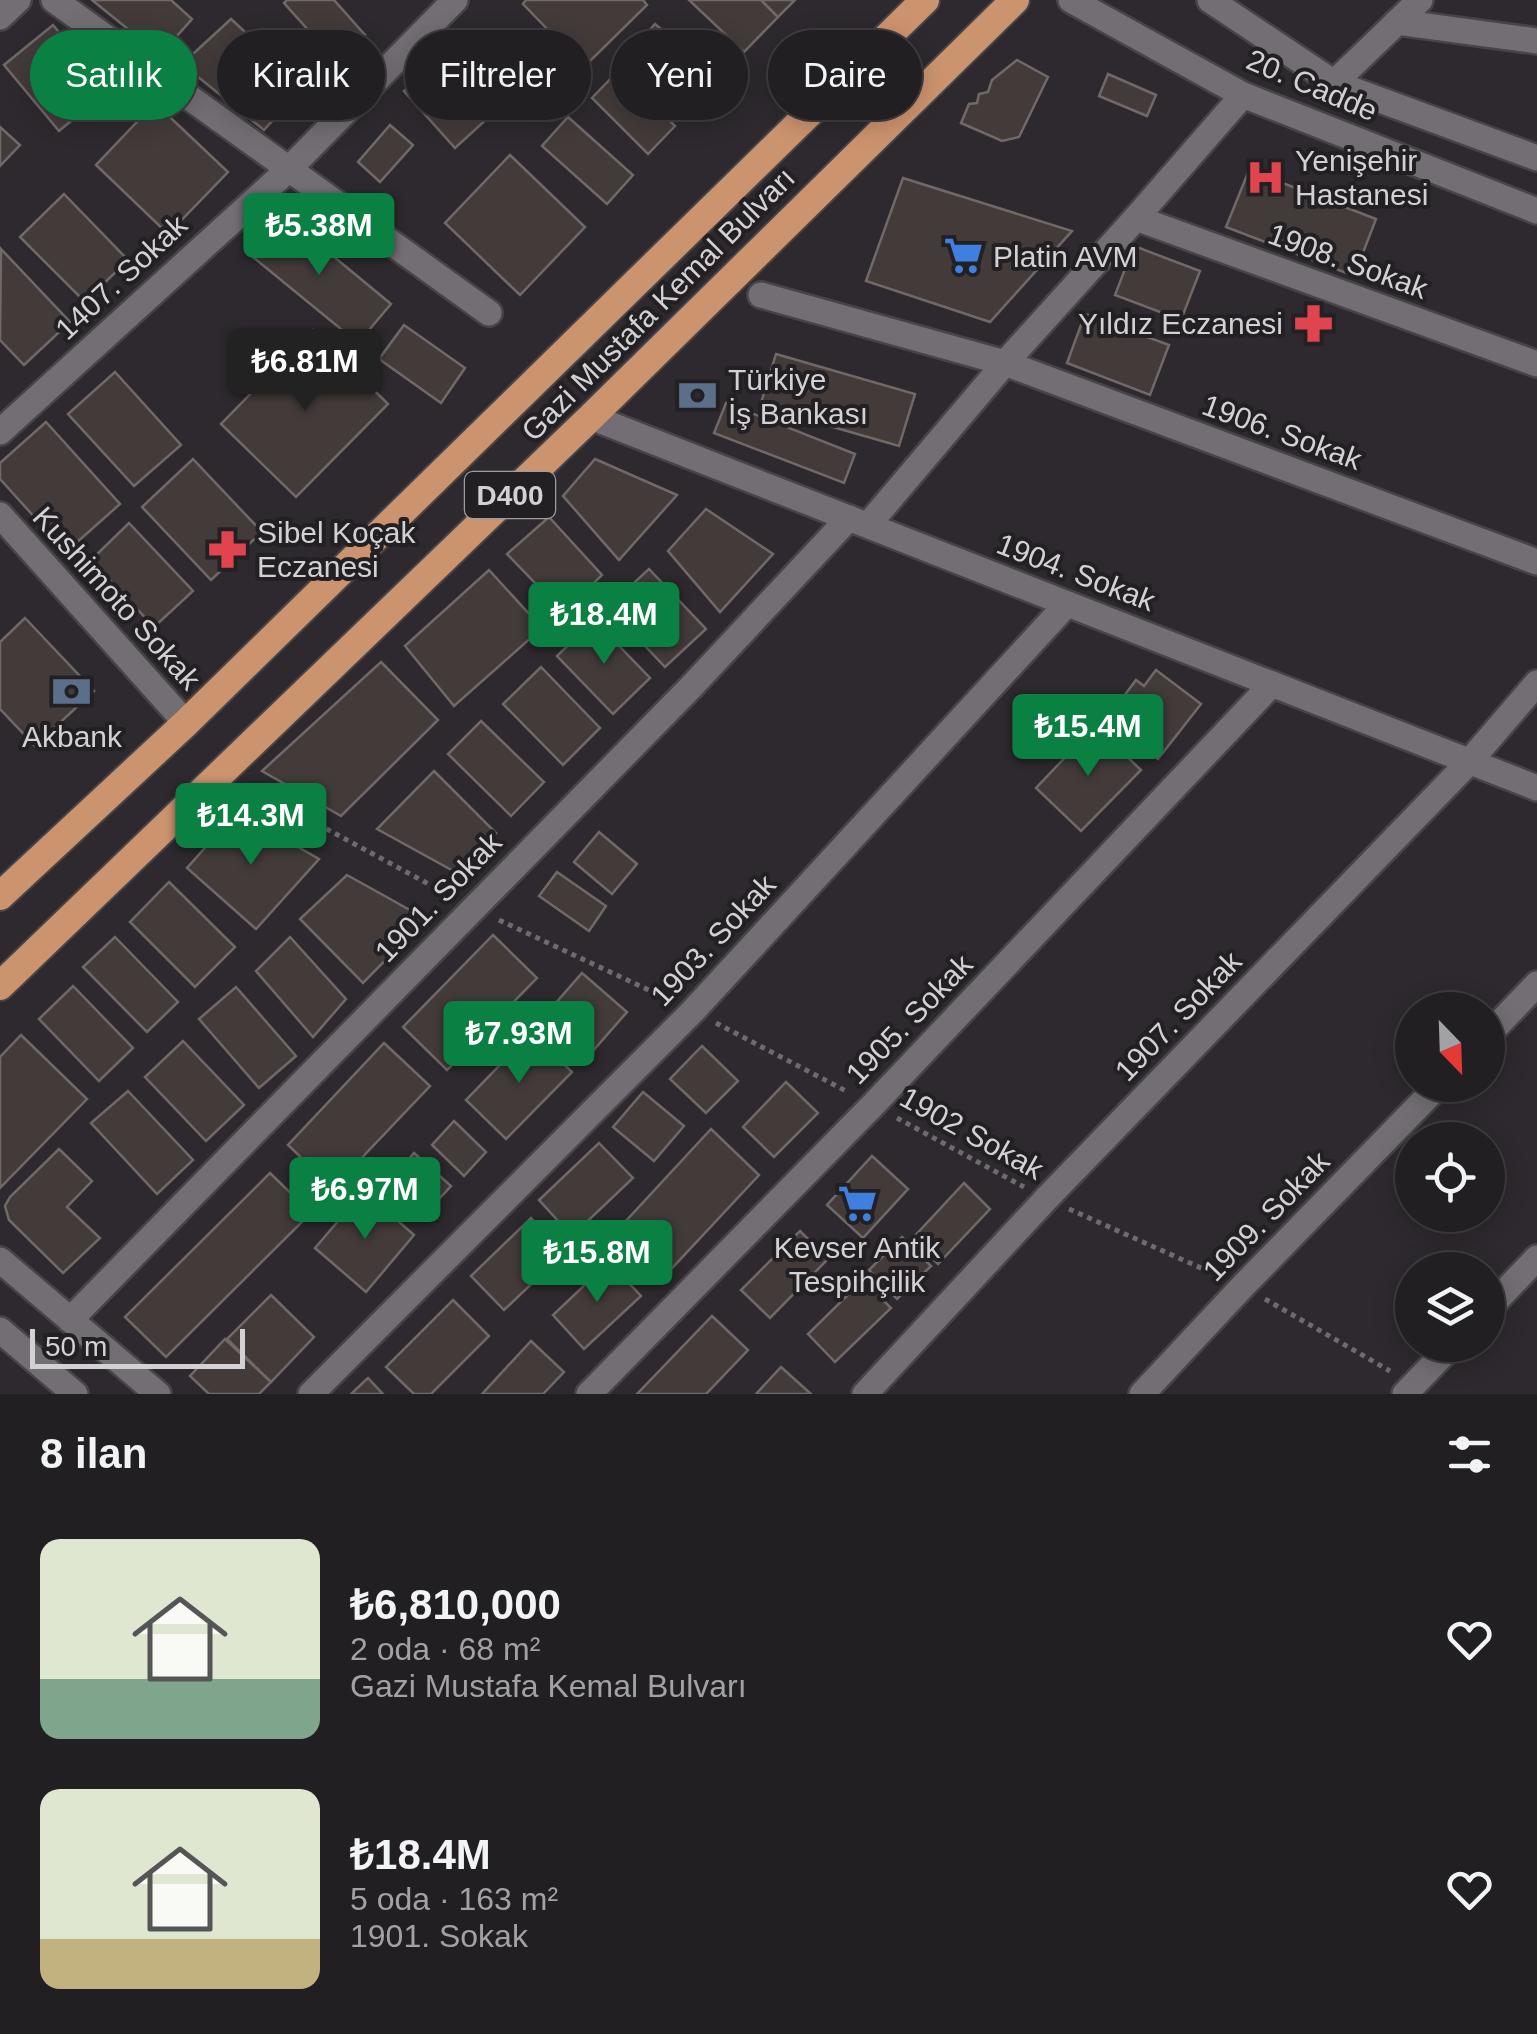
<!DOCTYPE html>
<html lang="tr">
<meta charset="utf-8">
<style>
:root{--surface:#221f22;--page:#2a272a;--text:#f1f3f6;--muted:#a2a2a5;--line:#3f3d40;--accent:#0b8043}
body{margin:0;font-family:Arial,sans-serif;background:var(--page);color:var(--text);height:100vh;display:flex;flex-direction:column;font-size:38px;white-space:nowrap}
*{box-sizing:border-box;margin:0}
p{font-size:32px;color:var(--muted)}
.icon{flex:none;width:55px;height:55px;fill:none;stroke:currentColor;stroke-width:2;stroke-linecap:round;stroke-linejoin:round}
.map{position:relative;height:1394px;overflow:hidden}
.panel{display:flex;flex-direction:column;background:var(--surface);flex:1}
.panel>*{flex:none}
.top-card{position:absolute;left:30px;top:30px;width:1000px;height:90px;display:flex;gap:20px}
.needle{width:65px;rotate:157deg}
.fabs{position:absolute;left:1395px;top:992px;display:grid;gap:20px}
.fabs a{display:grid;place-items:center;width:110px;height:110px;border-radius:50%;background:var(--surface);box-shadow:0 5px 25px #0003,0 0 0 2px var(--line);font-size:50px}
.scale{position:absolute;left:30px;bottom:25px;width:215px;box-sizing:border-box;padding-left:10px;border:5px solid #d3d1d4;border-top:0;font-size:28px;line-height:35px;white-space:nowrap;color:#d3d1d4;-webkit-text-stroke:8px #232024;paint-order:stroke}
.price{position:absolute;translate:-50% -85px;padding:0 22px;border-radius:10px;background:var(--accent);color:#fff;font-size:32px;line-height:65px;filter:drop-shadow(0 2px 5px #0008)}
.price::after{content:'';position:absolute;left:50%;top:60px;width:30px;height:22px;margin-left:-15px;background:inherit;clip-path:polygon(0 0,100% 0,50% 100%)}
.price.selected{background:#222;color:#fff}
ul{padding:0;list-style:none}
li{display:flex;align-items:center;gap:30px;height:250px;padding:0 40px}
li span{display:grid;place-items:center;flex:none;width:280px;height:200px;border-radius:20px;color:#555}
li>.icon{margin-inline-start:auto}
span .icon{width:120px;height:120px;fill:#fffc;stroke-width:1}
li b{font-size:42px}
h2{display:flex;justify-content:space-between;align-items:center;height:120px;padding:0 40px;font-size:42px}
.pill{padding:0 35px;border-radius:45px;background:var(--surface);box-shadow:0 5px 25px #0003,0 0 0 2px var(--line);font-size:35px;line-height:90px}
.pill.selected{background:var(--accent);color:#fff}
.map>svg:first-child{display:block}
.building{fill:#433b3a;stroke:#716968;stroke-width:2.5}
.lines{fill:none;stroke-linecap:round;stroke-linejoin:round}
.pedestrian-casing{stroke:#464447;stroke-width:30}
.minor-casing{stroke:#464447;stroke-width:30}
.tertiary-casing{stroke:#464447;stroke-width:30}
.trunk-casing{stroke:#464447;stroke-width:32}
.path{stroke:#6e6b6f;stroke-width:5;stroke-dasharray:5 5;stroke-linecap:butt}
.pedestrian{stroke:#736e74;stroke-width:25}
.minor{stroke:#736e74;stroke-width:25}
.tertiary{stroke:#736e74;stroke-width:25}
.trunk{stroke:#cc936f;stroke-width:28}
.labels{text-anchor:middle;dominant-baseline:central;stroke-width:8;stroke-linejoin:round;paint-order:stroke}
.shield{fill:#232024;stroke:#9e9c9f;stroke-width:2.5}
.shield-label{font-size:28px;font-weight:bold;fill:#d3d1d4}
.street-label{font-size:30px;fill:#d3d1d4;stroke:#232024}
.poi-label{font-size:30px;fill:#d3d1d4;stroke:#232024;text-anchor:start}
</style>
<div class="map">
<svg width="1537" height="1394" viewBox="0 0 1537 1394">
<rect width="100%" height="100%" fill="#2d292e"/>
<g class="building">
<polygon points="92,0 171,0 192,19 160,55"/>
<polygon points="287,0 334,0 365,35 336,61 284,3"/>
<polygon points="526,0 643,0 647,5 584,67 523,4"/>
<polygon points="689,0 761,0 778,17 744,52"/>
<polygon points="761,0 795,0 778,17"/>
<polygon points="231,19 304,86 264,130 182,64"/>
<polygon points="655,24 719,79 696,105 632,50"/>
<polygon points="53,25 107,91 59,131 4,65"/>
<polygon points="1017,60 1048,77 1019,137 1002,141 961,123 969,104 977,103 979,94 988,92 992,80"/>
<polygon points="436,62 488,118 455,148 404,91"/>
<polygon points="619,70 675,126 648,154 592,98"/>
<polygon points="1108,74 1156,95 1147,116 1099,96"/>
<polygon points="155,103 228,172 168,234 96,165"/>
<polygon points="568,117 633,175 607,204 542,146"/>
<polygon points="390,125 413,145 380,182 358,162"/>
<polygon points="0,127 20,145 0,166"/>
<polygon points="510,155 585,227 520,295 445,223"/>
<polygon points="1249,170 1376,219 1354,276 1226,227"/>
<polygon points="903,178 1072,231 990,322 866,281"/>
<polygon points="64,194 128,260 85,302 20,237"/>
<polygon points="281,213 391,304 358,343 248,253"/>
<polygon points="1134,246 1200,271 1181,320 1115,295"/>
<polygon points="1,249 70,322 24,365 0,340"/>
<polygon points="1085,314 1169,345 1150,395 1067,363"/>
<polygon points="404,325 465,368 441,403 379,359"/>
<polygon points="313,330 388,404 296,497 221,424"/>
<polygon points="776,354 915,394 899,446 760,406"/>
<polygon points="115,372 181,445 134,486 68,414"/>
<polygon points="726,403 855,454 844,483 714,433"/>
<polygon points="46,422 120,504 66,552 0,479 0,463"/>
<polygon points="193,459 262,532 211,580 142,507"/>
<polygon points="595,459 677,495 619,560 563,496"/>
<polygon points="706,509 773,554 720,612 668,551"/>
<polygon points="549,517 602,575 564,613 507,554"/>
<polygon points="129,523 193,591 154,627 91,560"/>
<polygon points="649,569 706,629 665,667 608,607"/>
<polygon points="489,570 542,628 454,706 405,646"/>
<polygon points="25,618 94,691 35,746 0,709 0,642"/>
<polygon points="594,620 650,678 613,714 557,656"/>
<polygon points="381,662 438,720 341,816 262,771"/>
<polygon points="541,667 600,728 563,765 503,704"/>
<polygon points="1156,670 1201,704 1158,759 1106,720 1136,680 1144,686"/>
<polygon points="481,721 544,782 511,816 448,754"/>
<polygon points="1095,726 1141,770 1081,831 1036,788"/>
<polygon points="434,771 496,833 457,873 377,829"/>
<polygon points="237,812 319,859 256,929 187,868"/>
<polygon points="599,832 637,864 612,894 574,862"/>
<polygon points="557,872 606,906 589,931 539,896"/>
<polygon points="347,875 426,919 363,983 300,919"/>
<polygon points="169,882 235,947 195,987 130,922"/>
<polygon points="493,935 537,978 447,1070 403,1027"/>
<polygon points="115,937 178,1002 147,1032 83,967"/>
<polygon points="290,937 346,999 313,1037 256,971"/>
<polygon points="582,973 627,1012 585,1060 540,1021"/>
<polygon points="73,986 133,1048 99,1081 39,1019"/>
<polygon points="236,987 296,1056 259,1088 199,1019"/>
<polygon points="531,1033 572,1072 506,1139 466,1100"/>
<polygon points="21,1035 87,1099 0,1188 0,1057"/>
<polygon points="183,1041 244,1105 206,1141 145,1077"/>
<polygon points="384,1043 430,1086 333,1188 288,1145"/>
<polygon points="702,1046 738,1081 706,1113 670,1079"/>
<polygon points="786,1082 818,1113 774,1157 743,1127"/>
<polygon points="128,1091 193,1160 157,1194 91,1123"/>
<polygon points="643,1092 684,1126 654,1161 613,1127"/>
<polygon points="454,1121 486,1152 464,1176 432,1145"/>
<polygon points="711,1129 759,1175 661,1280 613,1235"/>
<polygon points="599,1143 633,1178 572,1236 539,1200"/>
<polygon points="59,1149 92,1181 67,1207 100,1238 63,1273 9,1220 5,1206 10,1197"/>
<polygon points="414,1153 451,1186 425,1214 389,1181"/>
<polygon points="872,1156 908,1189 863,1238 827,1205"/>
<polygon points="270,1173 311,1213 166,1357 125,1317"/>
<polygon points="964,1183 990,1209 938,1264 912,1239"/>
<polygon points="364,1191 414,1235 366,1292 315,1248"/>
<polygon points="531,1218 564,1253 504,1310 471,1276"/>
<polygon points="800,1231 828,1259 770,1318 741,1290"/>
<polygon points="902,1237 931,1266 897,1299 869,1270"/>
<polygon points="609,1262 641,1296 584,1349 553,1315"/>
<polygon points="863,1280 891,1308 835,1362 808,1334"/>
<polygon points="271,1295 314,1337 271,1382 227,1339"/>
<polygon points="453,1300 489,1336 431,1394 414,1394 386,1367"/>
<polygon points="712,1316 748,1350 706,1394 637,1394"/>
<polygon points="225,1339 271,1382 259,1394 209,1394 190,1376"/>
<polygon points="531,1341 564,1372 543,1394 482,1394"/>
<polygon points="781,1367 811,1394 756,1394"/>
<polygon points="368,1378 383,1394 351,1394"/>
</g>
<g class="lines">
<defs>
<g id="pedestrian">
<polyline points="1397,22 1537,41"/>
<polyline points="761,295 1005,363"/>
</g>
<g id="minor">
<polyline points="54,0 489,313"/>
<polyline points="0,17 18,0"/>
<polyline points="1334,83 1420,0"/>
<polyline points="1136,218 1537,364"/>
<polyline points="1005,363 1537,562"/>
<polyline points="591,417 1537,788"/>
<polyline points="0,432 289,169 455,0"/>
<polyline points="0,515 186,723"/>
<polyline points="868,525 1005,363 1136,218 1243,95"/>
<polyline points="1488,1035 1537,984"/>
<polyline points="1488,1309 1537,1258"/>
<polyline points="70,1320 691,687 849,518"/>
<polyline points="311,1394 693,1011 1067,604"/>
<polyline points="589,1394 873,1105 1272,684"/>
<polyline points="865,1394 1046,1199 1470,761 1537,683"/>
<polyline points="1142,1394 1243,1286 1439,1085"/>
<polyline points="1405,1394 1452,1345"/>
</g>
<g id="tertiary">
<polyline points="1071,0 1243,95 1537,211"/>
<polyline points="1210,0 1334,83 1537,158"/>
<polyline points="0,1260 158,1394"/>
<polyline points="0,1330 75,1394"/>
</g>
<g id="trunk">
<polyline points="0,896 186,723 925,0"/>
<polyline points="0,986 591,417 1015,0"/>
</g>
</defs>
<use href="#pedestrian" class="pedestrian-casing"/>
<use href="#minor" class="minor-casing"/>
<use href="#tertiary" class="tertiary-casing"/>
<use href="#trunk" class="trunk-casing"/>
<g class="path">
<polyline points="247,786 449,895"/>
<polyline points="499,920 670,1000"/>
<polyline points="716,1023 848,1092"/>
<polyline points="897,1118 1024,1187"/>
<polyline points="1069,1209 1219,1276"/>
<polyline points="1265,1299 1390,1371"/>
</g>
<use href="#pedestrian" class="pedestrian"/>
<use href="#minor" class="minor"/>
<use href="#tertiary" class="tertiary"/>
<use href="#trunk" class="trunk"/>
</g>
<defs>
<symbol id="hospital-bare" viewBox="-9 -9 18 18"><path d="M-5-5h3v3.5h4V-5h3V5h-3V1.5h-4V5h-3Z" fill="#e0444e" stroke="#232024" stroke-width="2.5" paint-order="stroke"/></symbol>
<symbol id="supermarket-bare" viewBox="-9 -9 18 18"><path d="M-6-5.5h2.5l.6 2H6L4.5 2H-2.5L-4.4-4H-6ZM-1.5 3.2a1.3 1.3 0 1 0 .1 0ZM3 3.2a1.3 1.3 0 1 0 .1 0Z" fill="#3f7fe0" stroke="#232024" stroke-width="2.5" paint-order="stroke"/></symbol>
<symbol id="pharmacy-bare" viewBox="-9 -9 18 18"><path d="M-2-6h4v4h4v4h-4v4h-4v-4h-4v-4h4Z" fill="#e0444e" stroke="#232024" stroke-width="2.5" paint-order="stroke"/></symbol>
<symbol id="bank-bare" viewBox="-9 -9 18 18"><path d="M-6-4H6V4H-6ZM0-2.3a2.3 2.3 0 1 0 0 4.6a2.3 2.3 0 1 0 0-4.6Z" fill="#5c6f8a" stroke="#232024" stroke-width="2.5" paint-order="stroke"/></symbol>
</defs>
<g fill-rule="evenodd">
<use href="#hospital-bare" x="1238" y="150" width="55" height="55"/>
<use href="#supermarket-bare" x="936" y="228" width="55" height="55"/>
<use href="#pharmacy-bare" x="1286" y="296" width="55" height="55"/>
<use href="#bank-bare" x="670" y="368" width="55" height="55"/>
<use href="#pharmacy-bare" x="200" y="522" width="55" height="55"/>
<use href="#bank-bare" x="44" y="664" width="55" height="55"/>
<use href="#supermarket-bare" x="830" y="1176" width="55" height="55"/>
</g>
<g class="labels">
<rect class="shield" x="465" y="472" width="90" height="46" rx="8"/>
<g class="shield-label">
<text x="510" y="495">D400</text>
</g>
<g class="street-label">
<text transform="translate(1312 85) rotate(23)">20. Cadde</text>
<text transform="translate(1348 261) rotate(20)">1908. Sokak</text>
<text transform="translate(121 277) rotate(-43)">1407. Sokak</text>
<text transform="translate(658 304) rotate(-45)">Gazi Mustafa Kemal Bulvarı</text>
<text transform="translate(1282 432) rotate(20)">1906. Sokak</text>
<text transform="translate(1076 572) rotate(21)">1904. Sokak</text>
<text transform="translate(117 598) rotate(48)">Kushimoto Sokak</text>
<text transform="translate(438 897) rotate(-46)">1901. Sokak</text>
<text transform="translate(713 940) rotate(-47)">1903. Sokak</text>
<text transform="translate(1178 1016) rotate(-46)">1907. Sokak</text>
<text transform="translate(909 1019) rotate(-46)">1905. Sokak</text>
<text transform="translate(972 1133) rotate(29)">1902 Sokak</text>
<text transform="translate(1266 1216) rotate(-46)">1909. Sokak</text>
</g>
<g class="poi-label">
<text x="1295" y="160">Yenişehir<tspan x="1295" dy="34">Hastanesi</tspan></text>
<text x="993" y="256">Platin AVM</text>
<text x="1283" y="323" text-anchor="end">Yıldız Eczanesi</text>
<text x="728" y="379">Türkiye<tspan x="728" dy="34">İş Bankası</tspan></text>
<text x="257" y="532">Sibel Koçak<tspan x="257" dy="34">Eczanesi</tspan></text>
<text x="72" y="736" text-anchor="middle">Akbank</text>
<text x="857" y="1247" text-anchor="middle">Kevser Antik<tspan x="857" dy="34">Tespihçilik</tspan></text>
</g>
</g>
</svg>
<div class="fabs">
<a><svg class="needle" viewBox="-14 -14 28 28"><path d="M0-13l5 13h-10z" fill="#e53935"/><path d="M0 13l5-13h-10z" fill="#a2a2a5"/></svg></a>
<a><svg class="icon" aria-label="locate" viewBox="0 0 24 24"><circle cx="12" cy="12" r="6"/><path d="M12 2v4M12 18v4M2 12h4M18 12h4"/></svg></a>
<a><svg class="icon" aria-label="layers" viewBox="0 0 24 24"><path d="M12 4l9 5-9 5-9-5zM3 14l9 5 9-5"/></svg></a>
</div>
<div class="scale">50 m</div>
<b class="price" style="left:319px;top:278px">₺5.38M</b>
<b class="price selected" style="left:305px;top:414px">₺6.81M</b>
<b class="price" style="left:604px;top:667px">₺18.4M</b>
<b class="price" style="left:1088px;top:779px">₺15.4M</b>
<b class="price" style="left:251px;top:868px">₺14.3M</b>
<b class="price" style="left:519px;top:1086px">₺7.93M</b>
<b class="price" style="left:365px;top:1242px">₺6.97M</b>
<b class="price" style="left:597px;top:1305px">₺15.8M</b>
<div class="top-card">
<a class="pill selected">Satılık</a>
<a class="pill">Kiralık</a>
<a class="pill">Filtreler</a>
<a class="pill">Yeni</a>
<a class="pill">Daire</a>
</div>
</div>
<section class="panel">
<h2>8 ilan<svg class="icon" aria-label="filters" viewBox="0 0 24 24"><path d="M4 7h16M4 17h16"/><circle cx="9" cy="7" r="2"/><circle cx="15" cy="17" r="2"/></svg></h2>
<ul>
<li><span style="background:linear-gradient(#dfe7d0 70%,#7fa58c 0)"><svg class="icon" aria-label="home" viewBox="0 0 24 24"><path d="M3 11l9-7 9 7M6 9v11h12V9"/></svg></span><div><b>₺6,810,000</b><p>2 oda · 68 m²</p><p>Gazi Mustafa Kemal Bulvarı</p></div><svg class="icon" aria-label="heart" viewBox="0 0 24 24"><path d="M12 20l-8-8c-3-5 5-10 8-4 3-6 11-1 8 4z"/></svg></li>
<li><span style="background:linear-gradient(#dfe7d0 75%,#c2b280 0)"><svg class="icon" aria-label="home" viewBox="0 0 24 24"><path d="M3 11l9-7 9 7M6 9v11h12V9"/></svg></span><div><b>₺18.4M</b><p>5 oda · 163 m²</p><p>1901. Sokak</p></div><svg class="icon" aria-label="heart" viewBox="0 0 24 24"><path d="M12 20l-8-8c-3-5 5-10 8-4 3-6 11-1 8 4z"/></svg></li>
</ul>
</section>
